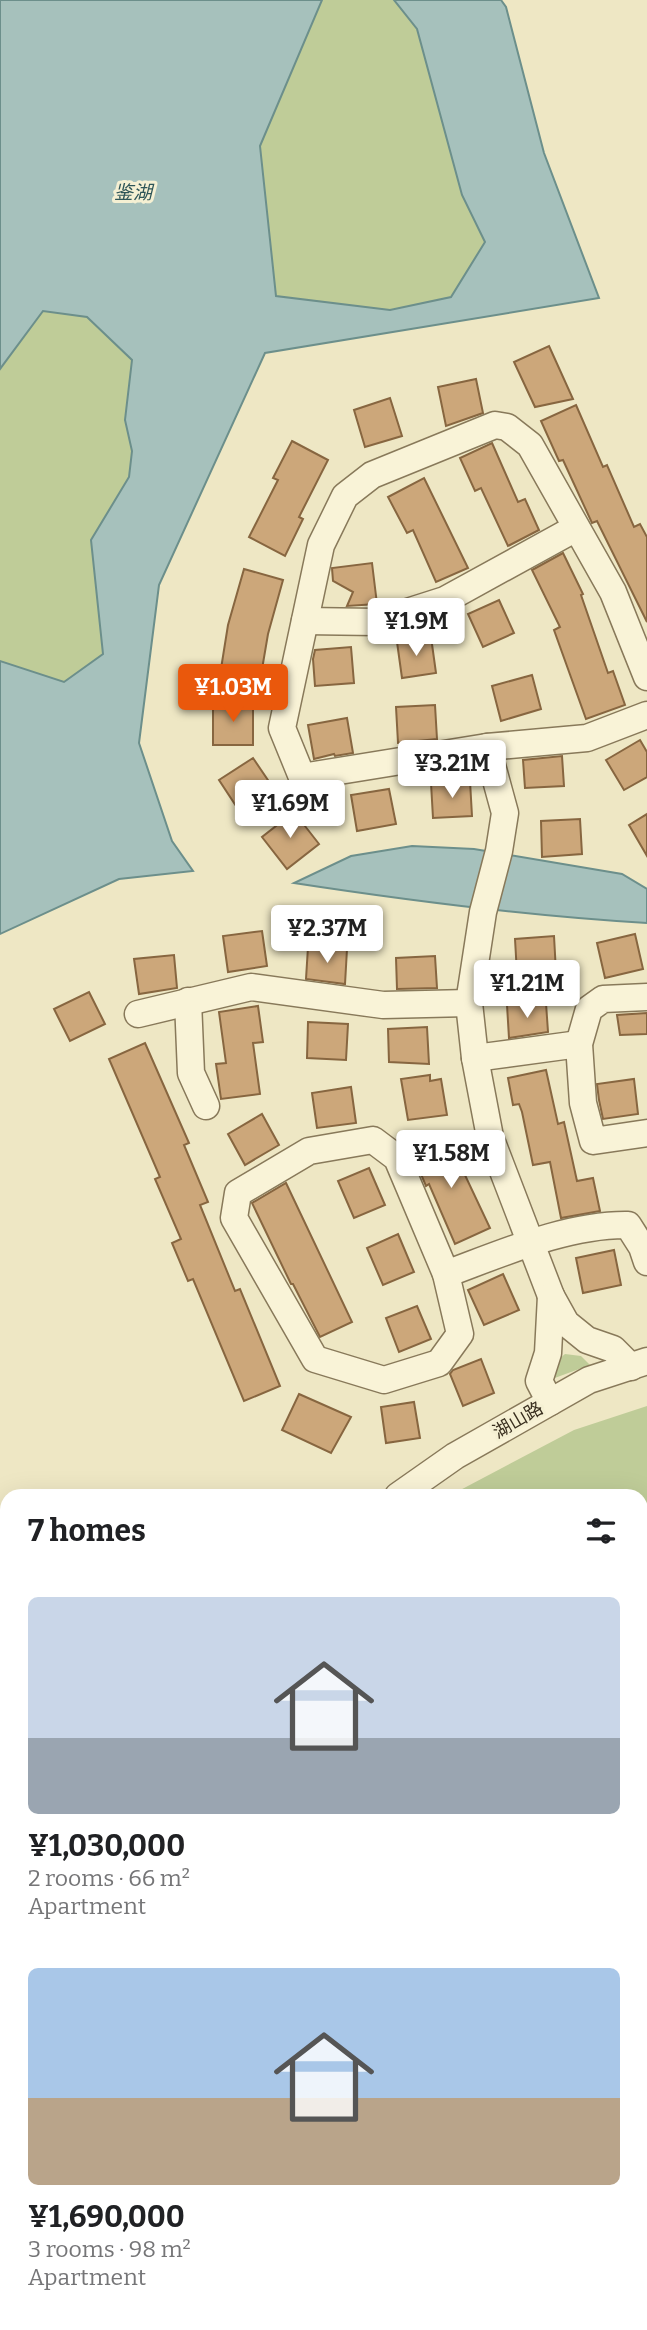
<!DOCTYPE html>
<meta charset="utf-8">
<style>
:root{--surface:#fff;--page:#f2f2f2;--text:#202124;--muted:#757577;--accent:#ea580c}
body{margin:0;font-family:Bitter,"Noto Sans SC",serif;background:var(--page);color:var(--text);height:100vh;display:flex;flex-direction:column;font-size:26px;white-space:nowrap}
*{box-sizing:border-box;margin:0}
p{font-size:23px;color:var(--muted)}
.icon{flex:none;width:38px;height:38px;fill:none;stroke:currentColor;stroke-width:2;stroke-linecap:round;stroke-linejoin:round}
.map{position:relative;flex:1;overflow:hidden}
.details{position:absolute;left:0px;top:1489px;width:648px;height:842px;display:flex;flex-direction:column;background:var(--surface);border-radius:21px 21px 0 0;box-shadow:0 7px 28px #0002}
.details>*{flex:none}
.price{position:absolute;translate:-50% -60px;padding:0 16px;border-radius:7px;background:#fff;color:#222;font-size:23px;line-height:46px;filter:drop-shadow(0 2px 4px #0008)}
.price::after{content:'';position:absolute;left:50%;top:42px;width:21px;height:16px;margin-left:-10px;background:inherit;clip-path:polygon(0 0,100% 0,50% 100%)}
.price.current{background:var(--accent);color:#fff}
ul{padding:0;list-style:none}
li{display:grid;align-content:center;gap:14px;height:371px;padding:0 28px}
li span{display:grid;place-items:center;height:217px;border-radius:10px;color:#555}
li>.icon{margin-inline-start:auto}
span .icon{width:126px;height:126px;fill:#fffc;stroke-width:1}
li b{font-size:30px}
h2{display:flex;justify-content:space-between;align-items:center;height:84px;padding:0 28px;font-size:30px}
.map>svg:first-child{display:block}
.green{fill:#bfcc98}
.water{fill:#a6c1bc;stroke:#6c8f8b;stroke-width:2}
.building{fill:#cca77a;stroke:#876640;stroke-width:2}
.lines{fill:none;stroke-linecap:round;stroke-linejoin:round}
.minor-casing{stroke:#88795a;stroke-width:29}
.minor{stroke:#f9f3d7;stroke-width:26}
.labels{text-anchor:middle;dominant-baseline:central;stroke-width:6;stroke-linejoin:round;paint-order:stroke}
.street-label{font-size:18px;fill:#382e1e;stroke:#f5f0d3}
.water-label{font-size:19px;font-style:italic;fill:#2e5558;stroke:#f5f0d3}
</style>
<div class="map">
<svg width="647" height="2330" viewBox="0 0 647 2330">
<rect width="100%" height="100%" fill="#eee7c4"/>
<g class="green">
<polygon points="322,0 394,0 417,29 462,195 485,242 451,297 390,310 276,297 260,146"/>
<polygon points="43,311 87,317 132,360 125,420 132,451 129,477 91,540 103,654 64,682 0,661 0,369"/>
<polygon points="565,1354 581,1356 590,1365 552,1379 551,1366"/>
<polygon points="647,1406 647,2330 314,2330 315,2324 640,2324 640,1496 449,1496 574,1430"/>
</g>
<g class="water">
<polygon points="0,0 322,0 260,146 276,296 390,310 451,297 485,242 462,195 417,29 394,0 501,0 506,7 544,153 599,298 265,353 159,585 139,743 172,841 193,871 119,879 0,934 0,661 64,682 103,654 91,540 129,477 132,451 125,420 132,360 87,317 43,311 0,369"/>
<path d="M412,846l62,3 148,25 25,15v34c-118,-7 -236,-22 -353,-40l57,-27z"/>
</g>
<g class="building">
<polygon points="549,346 573,399 535,407 514,362"/>
<polygon points="476,379 483,413 446,426 438,387"/>
<polygon points="390,398 402,436 365,447 354,410"/>
<polygon points="576,405 603,467 607,465 634,527 640,524 647,537 647,622 597,521 592,523 563,460 559,461 541,421"/>
<polygon points="292,441 328,460 299,517 303,519 285,556 249,537 278,480 273,478"/>
<polygon points="492,443 518,502 525,499 539,530 508,546 481,488 475,491 460,458"/>
<polygon points="424,478 468,568 436,582 413,530 407,533 388,497"/>
<polygon points="563,553 583,594 581,595 608,673 613,671 625,705 586,719 554,630 560,627 532,570"/>
<polygon points="372,563 377,604 347,606 353,592 333,581 332,568"/>
<polygon points="244,569 283,580 268,634 260,681 220,675 228,625"/>
<polygon points="499,600 514,633 483,647 468,614"/>
<polygon points="431,637 436,673 402,678 397,642"/>
<polygon points="351,647 354,683 315,686 313,659 315,650"/>
<polygon points="532,675 541,709 501,721 492,686"/>
<rect x="213" y="704" width="40" height="41"/>
<polygon points="435,705 437,739 398,743 396,707"/>
<polygon points="347,718 353,753 335,756 334,754 314,759 308,725"/>
<polygon points="640,740 647,752 647,777 624,790 606,760"/>
<polygon points="562,756 564,786 525,788 523,760"/>
<polygon points="253,758 276,792 242,815 219,780"/>
<polygon points="470,781 472,816 433,818 431,783"/>
<polygon points="389,789 396,824 357,831 351,795"/>
<polygon points="294,812 319,844 287,869 262,837"/>
<polygon points="647,814 647,856 629,825"/>
<polygon points="580,819 582,854 542,857 541,821"/>
<polygon points="262,931 267,966 228,972 223,936"/>
<polygon points="635,934 643,969 605,978 597,943"/>
<polygon points="554,936 556,972 517,974 515,939"/>
<polygon points="308,947 347,949 345,984 306,979"/>
<polygon points="174,955 177,988 139,994 134,959"/>
<polygon points="435,956 437,988 397,989 396,958"/>
<polygon points="89,992 105,1024 70,1041 54,1009"/>
<polygon points="546,1003 548,1032 509,1038 507,1005"/>
<polygon points="258,1006 263,1042 253,1043 260,1094 221,1099 216,1064 226,1063 219,1012"/>
<polygon points="647,1013 647,1034 620,1035 617,1015"/>
<polygon points="308,1022 348,1024 346,1060 307,1058"/>
<polygon points="427,1027 429,1064 389,1062 388,1029"/>
<polygon points="145,1043 189,1143 184,1145 208,1202 200,1205 235,1291 240,1289 280,1386 244,1401 193,1279 188,1281 172,1243 181,1239 155,1179 160,1177 109,1059"/>
<polygon points="546,1070 558,1124 564,1122 577,1181 593,1178 600,1211 561,1218 550,1162 533,1165 522,1112 519,1104 513,1105 508,1078"/>
<polygon points="430,1075 430,1081 441,1079 447,1115 408,1120 401,1079"/>
<polygon points="634,1079 638,1114 603,1119 599,1100 597,1084"/>
<polygon points="351,1087 356,1123 317,1128 312,1093"/>
<polygon points="262,1114 279,1145 245,1165 228,1134"/>
<polygon points="447,1137 490,1228 455,1244 429,1184 426,1186 412,1153"/>
<polygon points="369,1168 385,1205 354,1218 338,1181"/>
<polygon points="286,1183 352,1322 320,1337 293,1284 291,1284 252,1203"/>
<polygon points="398,1234 414,1272 383,1285 367,1248"/>
<polygon points="614,1250 621,1285 583,1293 576,1258"/>
<polygon points="503,1274 519,1310 484,1325 468,1290"/>
<polygon points="417,1306 431,1339 399,1352 386,1318"/>
<polygon points="481,1359 494,1393 463,1406 450,1374 453,1370"/>
<polygon points="299,1394 351,1417 331,1453 282,1430"/>
<polygon points="414,1402 420,1438 386,1443 381,1407"/>
</g>
<g class="lines">
<defs>
<g id="minor">
<polyline points="305,621 376,622 445,600 576,528"/>
<polyline points="647,677 613,592 530,445 507,427 495,425 372,475 345,496 321,545 282,728 302,777 487,747 587,738 647,715"/>
<polyline points="487,747 505,813 499,851 483,912 469,1003 475,1058 490,1137 551,1296"/>
<polyline points="647,997 603,999 589,1009 579,1044 583,1103 593,1141 647,1133"/>
<polyline points="188,1001 191,1073 206,1106"/>
<polyline points="138,1014 251,987 383,1005 469,1003"/>
<polyline points="475,1058 579,1044"/>
<polygon points="373,1140 397,1158 446,1274 460,1334 439,1363 384,1380 315,1359 234,1218 238,1193 309,1151"/>
<path d="M446,1274c57,-21 122,-50 182,-49l14,22 5,15"/>
<polyline points="550,1402 539,1381 548,1353 551,1296 566,1323 587,1340 613,1349 631,1367"/>
<polyline points="398,1496 455,1456 589,1380 647,1361"/>
<polyline points="0,1776 7,1774"/>
<polyline points="0,2123 7,2123"/>
<polyline points="640,2147 647,2137"/>
<polyline points="0,2161 7,2204"/>
<polyline points="28,2330 29,2324"/>
<polyline points="74,2330 85,2324"/>
</g>
</defs>
<use href="#minor" class="minor-casing"/>
<use href="#minor" class="minor"/>
</g>
<g class="labels">
<g class="street-label">
<text transform="translate(518 1420) rotate(-30)">湖山路</text>
</g>
<g class="water-label">
<text x="133" y="192">鉴湖</text>
</g>
</g>
</svg>
<b class="price" style="left:416px;top:658px">¥1.9M</b>
<b class="price current" style="left:233px;top:724px">¥1.03M</b>
<b class="price" style="left:452px;top:800px">¥3.21M</b>
<b class="price" style="left:290px;top:840px">¥1.69M</b>
<b class="price" style="left:327px;top:965px">¥2.37M</b>
<b class="price" style="left:527px;top:1020px">¥1.21M</b>
<b class="price" style="left:451px;top:1190px">¥1.58M</b>
<section class="details">
<h2>7 homes<svg class="icon" aria-label="filters" viewBox="0 0 24 24"><path d="M4 7h16M4 17h16"/><circle cx="9" cy="7" r="2"/><circle cx="15" cy="17" r="2"/></svg></h2>
<ul>
<li><span style="background:linear-gradient(#c9d6e8 65%,#9aa5b1 0)"><svg class="icon" aria-label="home" viewBox="0 0 24 24"><path d="M3 11l9-7 9 7M6 9v11h12V9"/></svg></span><div><b>¥1,030,000</b><p>2 rooms · 66 m²</p><p>Apartment</p></div></li>
<li><span style="background:linear-gradient(#a9c7e8 60%,#b9a48a 0)"><svg class="icon" aria-label="home" viewBox="0 0 24 24"><path d="M3 11l9-7 9 7M6 9v11h12V9"/></svg></span><div><b>¥1,690,000</b><p>3 rooms · 98 m²</p><p>Apartment</p></div></li>
</ul>
</section>
</div>
